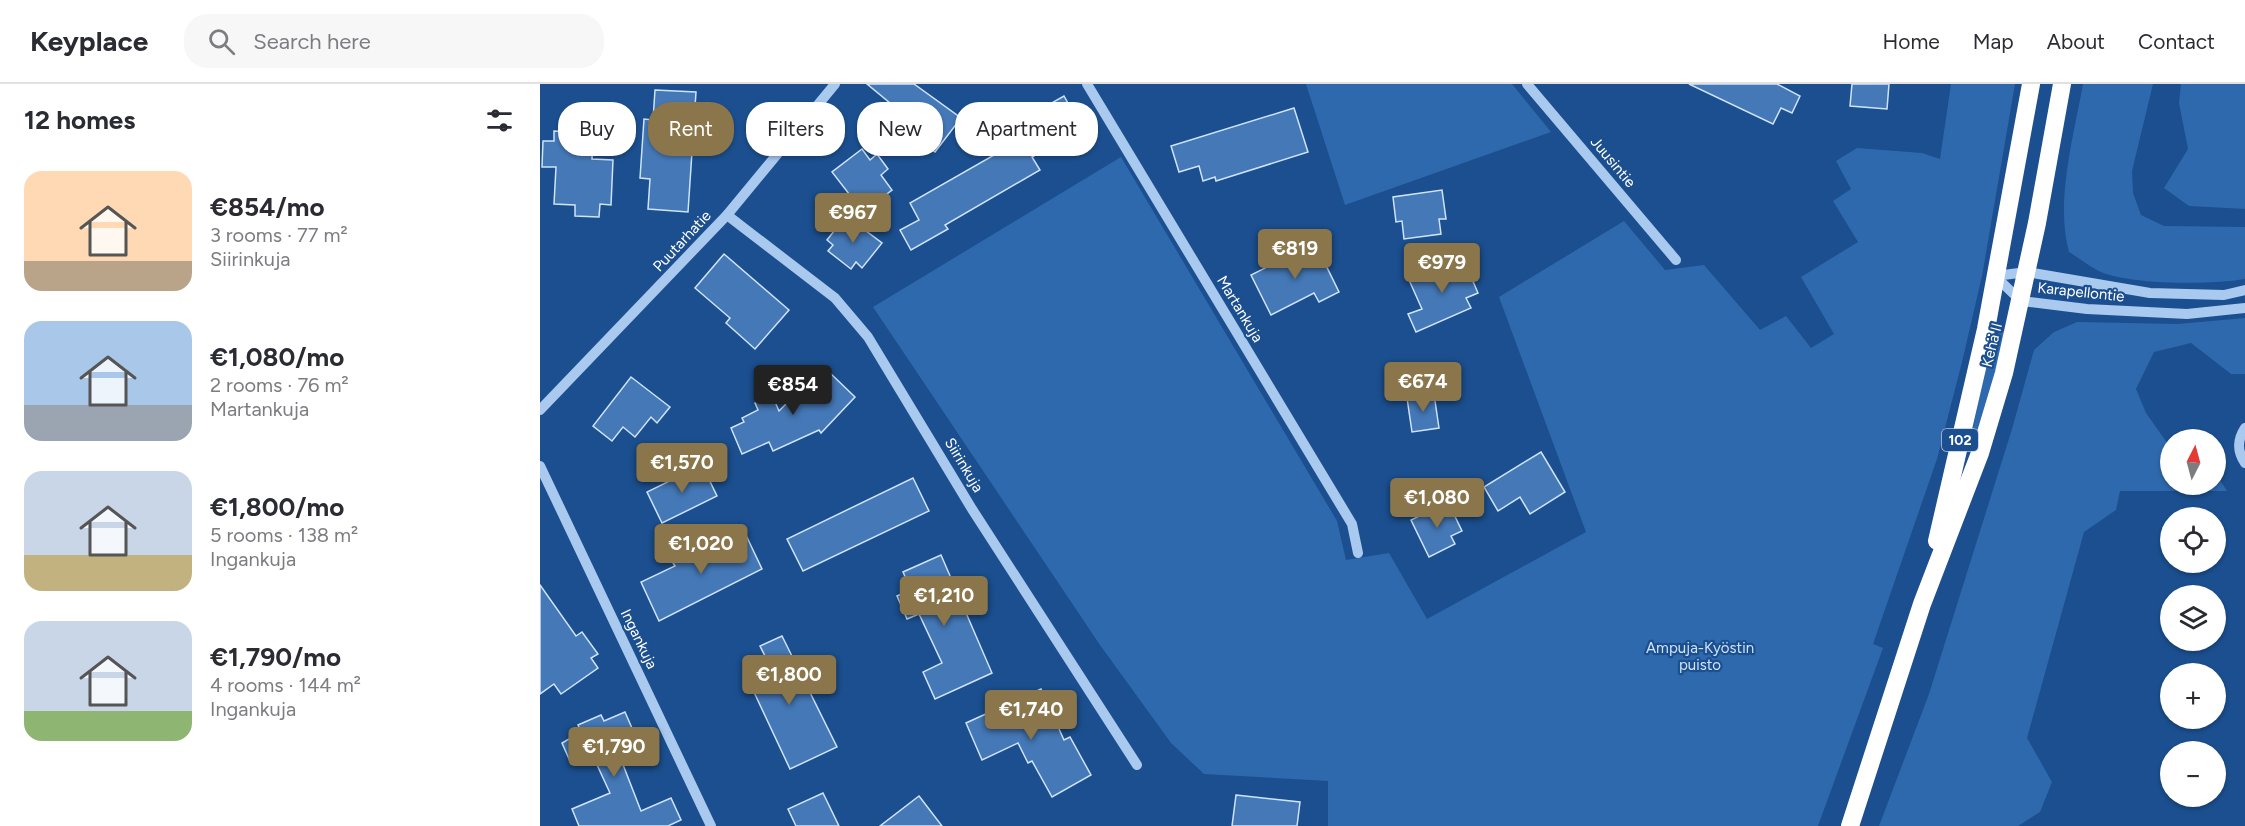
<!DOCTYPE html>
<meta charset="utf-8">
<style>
:root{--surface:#fff;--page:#f7f7f7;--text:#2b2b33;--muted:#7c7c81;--line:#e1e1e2;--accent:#8a764a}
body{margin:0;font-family:Figtree,sans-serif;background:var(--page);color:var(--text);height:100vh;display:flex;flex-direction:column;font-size:22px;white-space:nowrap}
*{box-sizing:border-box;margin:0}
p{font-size:20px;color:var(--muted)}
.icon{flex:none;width:33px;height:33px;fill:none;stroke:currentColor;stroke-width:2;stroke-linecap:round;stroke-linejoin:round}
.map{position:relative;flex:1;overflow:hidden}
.drawer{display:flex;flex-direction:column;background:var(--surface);width:540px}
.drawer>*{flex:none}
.banner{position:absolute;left:18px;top:18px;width:570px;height:54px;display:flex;gap:12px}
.needle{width:39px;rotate:6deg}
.controls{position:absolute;left:1620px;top:345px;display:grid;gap:12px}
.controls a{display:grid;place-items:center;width:66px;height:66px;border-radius:50%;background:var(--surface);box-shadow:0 2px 4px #0004;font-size:30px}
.price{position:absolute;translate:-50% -51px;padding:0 14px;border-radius:6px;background:var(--accent);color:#fff;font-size:20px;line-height:39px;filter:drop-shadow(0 2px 3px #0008)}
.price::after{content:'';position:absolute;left:50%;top:36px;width:18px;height:14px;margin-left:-9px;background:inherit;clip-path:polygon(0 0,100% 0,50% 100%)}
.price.current{background:#222;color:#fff}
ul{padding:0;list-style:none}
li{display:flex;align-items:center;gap:18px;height:150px;padding:0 24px}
li span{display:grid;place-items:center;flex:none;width:168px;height:120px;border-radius:18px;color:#555}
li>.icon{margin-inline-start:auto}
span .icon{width:72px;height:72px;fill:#fffc;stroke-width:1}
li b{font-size:26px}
h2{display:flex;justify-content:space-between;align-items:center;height:72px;padding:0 24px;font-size:26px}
.chip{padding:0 21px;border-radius:24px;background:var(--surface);box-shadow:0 2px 4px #0004;font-size:21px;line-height:54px}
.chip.current{background:var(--accent);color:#fff}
header{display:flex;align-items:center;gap:36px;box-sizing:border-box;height:84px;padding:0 30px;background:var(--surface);border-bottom:2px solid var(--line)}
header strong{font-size:28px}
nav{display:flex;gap:33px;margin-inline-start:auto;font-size:21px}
.search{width:420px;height:54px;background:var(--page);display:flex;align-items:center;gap:15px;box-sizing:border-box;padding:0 21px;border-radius:24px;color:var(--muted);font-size:22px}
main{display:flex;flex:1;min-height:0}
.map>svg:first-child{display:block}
.green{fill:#2e69ad}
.building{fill:#4478b7;stroke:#cfe3fa;stroke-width:1.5}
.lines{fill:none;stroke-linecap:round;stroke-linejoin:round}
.minor{stroke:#a9c9ee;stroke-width:10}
.highway{stroke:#fff;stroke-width:18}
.labels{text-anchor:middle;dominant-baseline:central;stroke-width:4.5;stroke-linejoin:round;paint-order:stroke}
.shield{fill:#1b4f8f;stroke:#bbcadd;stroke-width:1.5}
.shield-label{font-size:14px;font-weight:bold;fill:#fff}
.street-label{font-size:15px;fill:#fff;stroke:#1b4f8f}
.park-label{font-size:15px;fill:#cfe3fa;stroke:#1b4f8f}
</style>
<header>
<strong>Keyplace</strong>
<div class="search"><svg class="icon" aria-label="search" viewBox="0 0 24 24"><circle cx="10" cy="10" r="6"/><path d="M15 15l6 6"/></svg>Search here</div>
<nav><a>Home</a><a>Map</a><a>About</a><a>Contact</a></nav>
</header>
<main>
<section class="drawer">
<h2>12 homes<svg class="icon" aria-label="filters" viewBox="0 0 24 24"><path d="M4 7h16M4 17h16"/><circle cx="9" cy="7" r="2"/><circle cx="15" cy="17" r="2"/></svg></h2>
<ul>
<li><span style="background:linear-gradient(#ffd9b3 75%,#b9a48a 0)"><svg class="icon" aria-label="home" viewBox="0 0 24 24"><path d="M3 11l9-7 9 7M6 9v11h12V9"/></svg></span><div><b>€854/mo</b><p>3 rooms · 77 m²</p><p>Siirinkuja</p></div></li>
<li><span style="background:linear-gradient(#a9c7e8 70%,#9aa5b1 0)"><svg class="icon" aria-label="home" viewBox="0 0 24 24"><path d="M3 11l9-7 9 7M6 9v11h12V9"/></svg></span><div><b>€1,080/mo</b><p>2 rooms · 76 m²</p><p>Martankuja</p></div></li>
<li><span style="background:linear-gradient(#c9d6e8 70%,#c2b280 0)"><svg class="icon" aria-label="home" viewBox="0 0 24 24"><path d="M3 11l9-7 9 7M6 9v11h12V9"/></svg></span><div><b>€1,800/mo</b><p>5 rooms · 138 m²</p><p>Ingankuja</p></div></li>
<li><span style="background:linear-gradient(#c9d6e8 75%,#8fb573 0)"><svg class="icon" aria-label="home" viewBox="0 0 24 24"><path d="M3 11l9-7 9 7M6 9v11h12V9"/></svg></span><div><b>€1,790/mo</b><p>4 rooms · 144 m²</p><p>Ingankuja</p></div></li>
</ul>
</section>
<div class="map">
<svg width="1705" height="742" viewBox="0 0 1705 742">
<rect width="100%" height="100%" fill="#1b4f8f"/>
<g class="green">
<polygon points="766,0 972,0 1011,48 805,121"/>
<polygon points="1411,0 1475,0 1442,192 1422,278 1397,375 1333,560 1343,564 1278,742 788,742 788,697 664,690 631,659 560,561 333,223 581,73 797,437 806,476 849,469 887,535 1046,448 959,213 1084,137 1125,186 1164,181 1220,246 1246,232 1271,264 1294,250 1261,193 1318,158 1293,117 1311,105 1296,77 1317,64 1382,69 1400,75"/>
<path d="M1543,0h70l-21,87 1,22 8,22 23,11 81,1v52c-34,6 -112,6 -144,-7 -11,-5 -22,-14 -32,-20 -14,-50 5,-117 14,-168z"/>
<polygon points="1641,0 1705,0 1705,125 1649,122 1624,104 1648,65 1639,19"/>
<polygon points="1705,234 1705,290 1691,290 1651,259 1614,268 1596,305 1606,329 1630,363 1630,400 1676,400 1676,390 1687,407 1580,407 1576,426 1544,448 1487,654 1512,698 1500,728 1478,742 1339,742 1389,610 1472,345 1494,266 1514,248 1537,238 1638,240"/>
<polygon points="1463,247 1467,248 1435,362 1429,365 1448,267 1459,248"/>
</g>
<g class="building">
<polygon points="327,0 374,0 421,34 395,68 372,52 379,43"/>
<polygon points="1149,0 1237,0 1260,12 1252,29 1241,24 1233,40"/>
<polygon points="1312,0 1349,0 1347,25 1310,22"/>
<polygon points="115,6 156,8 148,128 108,125 110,95 100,94 104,35 113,36"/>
<polygon points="524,12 542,44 492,73 500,86 405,141 408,145 371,166 360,146 379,136 370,119 477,58 469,43"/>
<polygon points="754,24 768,68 676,97 675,93 663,97 659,82 639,88 631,62"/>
<polygon points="14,47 53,49 52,75 73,76 71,121 60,120 59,133 35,132 35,121 14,120 16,83 2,83 3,57 14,57"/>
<polygon points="322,65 330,76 337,70 348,85 341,91 352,106 323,128 292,88"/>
<polygon points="902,106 906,135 899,135 901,150 864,155 862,137 856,138 853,113"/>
<polygon points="306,132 342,159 322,184 316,178 311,185 288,167 293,161 287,156"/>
<polygon points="775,159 799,208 779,218 774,209 731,231 711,191"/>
<polygon points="184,170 249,226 215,265 186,239 190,234 155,204"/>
<polygon points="923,174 938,209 926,214 931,224 876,248 868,230 882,225 869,196"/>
<polygon points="289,288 315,313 281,349 279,346 233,367 229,358 202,370 191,344 204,338 202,334 218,326 215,319 232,311 239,327 273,293 279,298"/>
<polygon points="91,293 130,323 117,339 111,333 95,353 83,343 72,357 53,342"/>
<polygon points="894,310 899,344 872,348 867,314"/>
<polygon points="1001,368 1025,408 990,430 980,413 958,427 944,403"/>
<polygon points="162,381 177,412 122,439 107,408"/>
<polygon points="373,394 389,427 263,487 247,455"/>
<polygon points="908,418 922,447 911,452 915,460 889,473 871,436"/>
<polygon points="204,447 222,485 119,537 101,498 135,482 132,477"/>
<polygon points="401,471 452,589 395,615 383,588 402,579 379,530 367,535 357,512 371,506 363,488"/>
<polygon points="0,501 36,552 42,548 58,570 51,574 58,584 21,610 14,600 0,610"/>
<polygon points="242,552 297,663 250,685 205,589 228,578 220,562"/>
<polygon points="501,605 524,656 530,653 551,691 512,713 492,677 488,679 478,659 442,676 426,639"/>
<polygon points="85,628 95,651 75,660 101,727 131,714 141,736 128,742 39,742 32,725 70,709 52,670 39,677 38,674 30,677 22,659 41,648 38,641 61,631 64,637"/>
<polygon points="283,709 299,742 256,742 248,725"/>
<polygon points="696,711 760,718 757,742 692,742"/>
<polygon points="379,712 402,742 340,742"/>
</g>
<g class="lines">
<g class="minor">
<polyline points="547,0 812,440 818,469"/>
<polyline points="987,0 1136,176"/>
<polyline points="187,131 295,214 328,253 432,425 597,681"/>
<polyline points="1455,192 1481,217 1547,225 1647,230 1705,224"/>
<polyline points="1455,192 1487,188 1610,209 1684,211 1705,206"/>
<polyline points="0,326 187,131 295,0"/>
<path d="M1705,344c-8,12 -8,23 0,35"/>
<polyline points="0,382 171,742"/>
</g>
<g class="highway">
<polyline points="1397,457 1446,245 1491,0"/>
<polyline points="1310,742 1382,520 1440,369 1464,289 1497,139 1522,0"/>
</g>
</g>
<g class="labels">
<rect class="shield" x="1402" y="345" width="36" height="22" rx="4.5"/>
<g class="shield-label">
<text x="1420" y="356">102</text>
</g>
<g class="street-label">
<text transform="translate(1073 78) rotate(50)">Juusintie</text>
<text transform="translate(142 157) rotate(-47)">Puutarhatie</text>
<text transform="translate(1541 208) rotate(6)">Karapellontie</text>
<text transform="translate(700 225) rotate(59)">Martankuja</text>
<text transform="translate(1452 261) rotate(-76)">Kehä II</text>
<text transform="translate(424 381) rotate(59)">Siirinkuja</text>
<text transform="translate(99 555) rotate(64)">Ingankuja</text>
</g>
<g class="park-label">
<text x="1160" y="564">Ampuja-Kyöstin<tspan x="1160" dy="17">puisto</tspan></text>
</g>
</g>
</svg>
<div class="controls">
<a><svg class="needle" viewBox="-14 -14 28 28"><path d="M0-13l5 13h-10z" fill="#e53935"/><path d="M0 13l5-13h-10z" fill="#7c7c81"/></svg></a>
<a><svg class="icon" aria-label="locate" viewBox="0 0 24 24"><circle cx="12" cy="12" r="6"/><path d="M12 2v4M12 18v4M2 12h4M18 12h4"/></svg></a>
<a><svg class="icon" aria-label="layers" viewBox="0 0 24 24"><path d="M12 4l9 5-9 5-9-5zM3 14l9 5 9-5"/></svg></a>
<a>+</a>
<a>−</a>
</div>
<b class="price" style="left:313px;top:160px">€967</b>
<b class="price" style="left:755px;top:196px">€819</b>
<b class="price" style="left:902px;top:210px">€979</b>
<b class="price" style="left:883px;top:329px">€674</b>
<b class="price current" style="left:253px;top:332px">€854</b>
<b class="price" style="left:142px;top:410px">€1,570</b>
<b class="price" style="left:897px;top:445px">€1,080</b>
<b class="price" style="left:161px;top:491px">€1,020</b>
<b class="price" style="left:404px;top:543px">€1,210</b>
<b class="price" style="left:249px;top:622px">€1,800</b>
<b class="price" style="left:491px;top:657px">€1,740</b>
<b class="price" style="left:74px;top:694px">€1,790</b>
<div class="banner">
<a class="chip">Buy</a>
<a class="chip current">Rent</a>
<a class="chip">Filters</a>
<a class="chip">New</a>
<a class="chip">Apartment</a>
</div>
</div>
</main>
